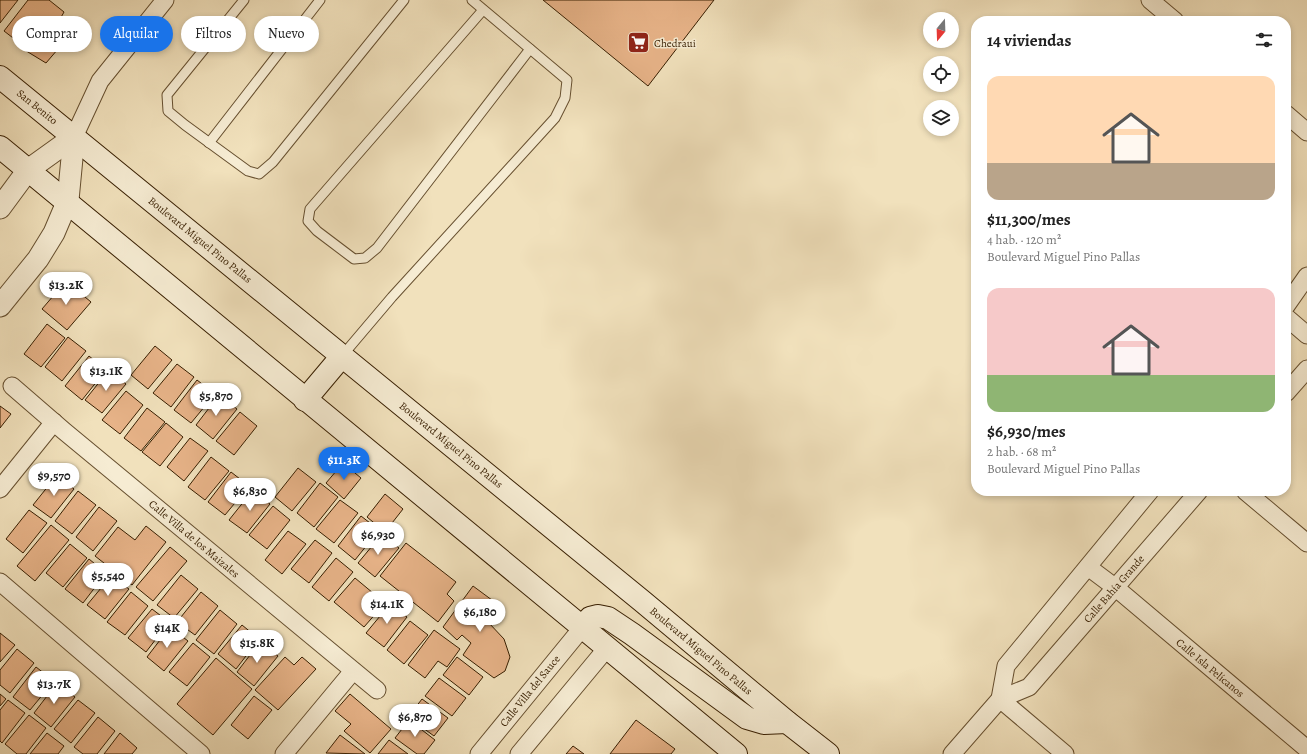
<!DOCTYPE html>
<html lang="es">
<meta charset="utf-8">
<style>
:root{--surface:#fff;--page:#f2f2f2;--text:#222;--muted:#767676;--accent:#1a73e8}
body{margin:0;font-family:Alegreya,serif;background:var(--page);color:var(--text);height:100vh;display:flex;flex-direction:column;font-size:15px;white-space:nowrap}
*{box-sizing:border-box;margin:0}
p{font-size:13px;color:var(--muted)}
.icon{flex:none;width:22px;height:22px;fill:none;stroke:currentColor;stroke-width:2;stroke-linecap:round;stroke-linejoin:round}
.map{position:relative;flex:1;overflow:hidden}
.drawer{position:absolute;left:971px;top:16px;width:320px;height:480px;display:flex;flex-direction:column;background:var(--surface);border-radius:16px;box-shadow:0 2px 6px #0003}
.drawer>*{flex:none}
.hud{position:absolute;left:12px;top:16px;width:380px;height:36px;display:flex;gap:8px}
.needle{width:26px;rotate:199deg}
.fabs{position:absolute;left:923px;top:12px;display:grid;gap:8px}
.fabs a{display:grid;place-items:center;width:36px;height:36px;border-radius:50%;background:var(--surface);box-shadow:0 2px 6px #0003;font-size:20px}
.price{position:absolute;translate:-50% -34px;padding:0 9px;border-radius:14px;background:#fff;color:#222;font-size:13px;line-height:26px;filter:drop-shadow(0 1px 2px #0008)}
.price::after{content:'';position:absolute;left:50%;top:24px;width:12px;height:9px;margin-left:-6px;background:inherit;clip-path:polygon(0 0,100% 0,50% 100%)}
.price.active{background:var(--accent);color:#fff}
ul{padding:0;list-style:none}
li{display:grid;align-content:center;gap:8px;height:212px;padding:0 16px}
li span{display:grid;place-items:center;height:124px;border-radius:12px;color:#555}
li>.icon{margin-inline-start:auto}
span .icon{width:72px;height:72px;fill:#fffc;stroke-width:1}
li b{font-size:17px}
h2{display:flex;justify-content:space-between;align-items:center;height:48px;padding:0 16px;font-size:17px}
.tag{padding:0 14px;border-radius:18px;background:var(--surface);box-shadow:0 2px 6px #0003;font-size:14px;line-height:36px}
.tag.active{background:var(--accent);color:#fff}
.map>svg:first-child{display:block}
.building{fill:#e7b388;stroke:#371e00}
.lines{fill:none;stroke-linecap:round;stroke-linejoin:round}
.service-casing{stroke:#664f2f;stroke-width:11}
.minor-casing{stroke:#664f2f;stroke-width:19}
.tertiary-casing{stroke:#664f2f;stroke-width:23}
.secondary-casing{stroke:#371e00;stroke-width:24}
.service{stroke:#f6ecd3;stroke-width:9}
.minor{stroke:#f6ecd3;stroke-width:17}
.tertiary{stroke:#f6ecd3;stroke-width:21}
.secondary{stroke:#f6ecd3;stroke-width:22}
.labels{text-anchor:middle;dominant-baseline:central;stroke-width:3;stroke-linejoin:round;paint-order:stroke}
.poi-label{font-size:11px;fill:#371e00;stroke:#f6ecd3;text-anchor:start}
.street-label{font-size:11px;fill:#371e00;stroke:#f6ecd3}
</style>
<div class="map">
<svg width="1307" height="754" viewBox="0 0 1307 754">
<rect width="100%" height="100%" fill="#f1e1bc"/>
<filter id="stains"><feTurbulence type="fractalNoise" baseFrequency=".005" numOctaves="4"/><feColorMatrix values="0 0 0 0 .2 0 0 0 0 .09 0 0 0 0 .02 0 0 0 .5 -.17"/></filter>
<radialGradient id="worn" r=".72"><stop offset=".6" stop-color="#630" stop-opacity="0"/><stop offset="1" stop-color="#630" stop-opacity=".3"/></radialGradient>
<g class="building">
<polygon points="0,0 18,0 0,23"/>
<polygon points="28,0 49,0 64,12 55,28 30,24 17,41 4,31"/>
<polygon points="543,0 714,0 648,86"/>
<polygon points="37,28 64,42 46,63 23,49"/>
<polygon points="66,281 91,302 67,330 42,309"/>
<polygon points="47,324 65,338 41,367 24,354"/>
<polygon points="68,337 86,351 62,381 45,367"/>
<polygon points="155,346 172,360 148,389 131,375"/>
<polygon points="89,356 106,370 82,400 65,386"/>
<polygon points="177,364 194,377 171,407 153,393"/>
<polygon points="109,370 126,384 102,413 85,400"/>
<polygon points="197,380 215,394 191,423 174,410"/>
<polygon points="126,391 143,405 120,434 102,420"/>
<polygon points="219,395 237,409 213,439 196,425"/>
<polygon points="0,406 11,414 0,428"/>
<polygon points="147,408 165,422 141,451 124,438"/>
<polygon points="240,412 257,426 234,455 216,441"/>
<polygon points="166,423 183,437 160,466 142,452"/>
<polygon points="190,438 208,451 184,481 167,467"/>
<polygon points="211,457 229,471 205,500 188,487"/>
<polygon points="343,463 361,478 344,499 326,483"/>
<polygon points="298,468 316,482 292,511 275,497"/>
<polygon points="231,472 249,486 225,515 208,502"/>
<polygon points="57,475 74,489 51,518 33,505"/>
<polygon points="320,483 338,497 314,527 297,513"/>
<polygon points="253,490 270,504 247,533 229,520"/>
<polygon points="78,491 96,505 72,534 55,521"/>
<polygon points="385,494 403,509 385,532 367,517"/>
<polygon points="340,500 358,513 334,543 316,529"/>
<polygon points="273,506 290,520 267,549 249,535"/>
<polygon points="99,507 117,521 93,551 76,537"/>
<polygon points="29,510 47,523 23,553 6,539"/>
<polygon points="361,516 379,530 355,560 338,546"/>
<polygon points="51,525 69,540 35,581 17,566"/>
<polygon points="146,526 166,542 132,585 95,556 118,527 135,540"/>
<polygon points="288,531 306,544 282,574 265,560"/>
<polygon points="382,534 399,548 375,577 358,563"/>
<polygon points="315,540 332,553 309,583 291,569"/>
<polygon points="406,543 456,582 447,594 454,601 438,622 380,576"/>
<polygon points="70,544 87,558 63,587 46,573"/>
<polygon points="170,547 187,561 153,601 136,587"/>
<polygon points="336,558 353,572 329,601 312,587"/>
<polygon points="89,559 106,573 83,603 65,589"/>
<polygon points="181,575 198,589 174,618 157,605"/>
<polygon points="111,576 129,589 105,619 87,605"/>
<polygon points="355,578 385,603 364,627 334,602"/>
<polygon points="473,586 500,606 488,622 504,639 510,657 505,671 494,678 463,655 471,643 462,635 457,640 443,627"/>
<polygon points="131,592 148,606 125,635 107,622"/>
<polygon points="201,592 218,606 195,635 177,622"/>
<polygon points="390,604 407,617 384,647 366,633"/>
<polygon points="152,609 169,622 146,652 128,638"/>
<polygon points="220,610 237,624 214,654 196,640"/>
<polygon points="410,621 428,635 404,664 387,650"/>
<polygon points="242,625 259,639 236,669 218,654"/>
<polygon points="170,627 188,641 164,671 147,657"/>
<polygon points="434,630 460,649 447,667 438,661 425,678 408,665"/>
<polygon points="0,633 15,645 0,662"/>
<polygon points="260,642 278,656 254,686 237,672"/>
<polygon points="193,643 210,657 187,686 169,672"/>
<polygon points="17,649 34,663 10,693 0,685 0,670"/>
<polygon points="285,657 294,665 302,657 316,669 278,710 255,690"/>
<polygon points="457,657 483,677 469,695 443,675"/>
<polygon points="216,658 252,689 213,735 177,704"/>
<polygon points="36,667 54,681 30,710 13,697"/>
<polygon points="439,678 466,698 452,716 425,696"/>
<polygon points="57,683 75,697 51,727 34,713"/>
<polygon points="0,694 6,699 0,706"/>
<polygon points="350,694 391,729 370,753 344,731 351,724 335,711"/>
<polygon points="254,696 272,710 248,739 231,725"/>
<polygon points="422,699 448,718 434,736 408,717"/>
<polygon points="8,700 25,713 2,743 0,741 0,710"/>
<polygon points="78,700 95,713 71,743 54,729"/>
<polygon points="29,715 46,728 26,754 17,754 5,744"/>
<polygon points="98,717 115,731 97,754 83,754 74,747"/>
<polygon points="409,720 435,740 424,754 417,754 395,738"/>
<polygon points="636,720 675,749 671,754 610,754"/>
<polygon points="47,733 64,746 58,754 30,754"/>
<polygon points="120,733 137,748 132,754 104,754"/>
<polygon points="340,735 365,754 326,753"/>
<polygon points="389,740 408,754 378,754"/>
<polygon points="573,746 584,754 566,754"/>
</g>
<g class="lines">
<defs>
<g id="service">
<polyline points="244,0 167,95 168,111 185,125 248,171 259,174 273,162 404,0"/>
<polyline points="483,10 310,209 308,221 317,231 354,259 365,258 377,248 530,49"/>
<polyline points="209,143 320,0"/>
<polyline points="342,356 392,297 555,118 565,98 567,80 472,0"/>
</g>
<g id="minor">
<polyline points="1150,0 1175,21"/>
<polyline points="1286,114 1307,132"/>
<polyline points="74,137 100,81 165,0"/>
<polyline points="1286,306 1307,276"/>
<polyline points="1286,317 1307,335"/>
<polyline points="12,386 64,431 377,690"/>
<polyline points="1286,393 1307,369"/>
<polyline points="0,489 54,422"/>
<polyline points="1245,491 1307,543"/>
<polyline points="1088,567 1116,588 1307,749"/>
<polyline points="0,582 201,754"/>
<polyline points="1000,699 1006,666 1150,491"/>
<polyline points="1000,699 1065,754"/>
<polyline points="284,754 353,671"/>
<polyline points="479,754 582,628"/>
<polyline points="519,754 607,648"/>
<polyline points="952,754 1000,699 1029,687 1199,491"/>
</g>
<g id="tertiary">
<polyline points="0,208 28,170 74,137"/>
<polyline points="0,306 38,259 54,233 68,200 74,137"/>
</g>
<g id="secondary">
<polyline points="0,77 642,601 787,722 828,754"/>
<polyline points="0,147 736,754"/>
<polyline points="305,400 342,356"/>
<polyline points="582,628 590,618 598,616 608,618 632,634 747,718 764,723 787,722"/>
</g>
</defs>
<use href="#service" class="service-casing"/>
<use href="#minor" class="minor-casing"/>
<use href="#tertiary" class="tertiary-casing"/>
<use href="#secondary" class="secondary-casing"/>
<use href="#service" class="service"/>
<use href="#minor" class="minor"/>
<use href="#tertiary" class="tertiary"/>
<use href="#secondary" class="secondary"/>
</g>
<defs>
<symbol id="supermarket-square" viewBox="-11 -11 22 22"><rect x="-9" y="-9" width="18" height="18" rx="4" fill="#8f2418" stroke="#f6ecd3"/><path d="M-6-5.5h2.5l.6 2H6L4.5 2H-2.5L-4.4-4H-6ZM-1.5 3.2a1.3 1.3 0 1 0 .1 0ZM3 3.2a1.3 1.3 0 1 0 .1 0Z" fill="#fff"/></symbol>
</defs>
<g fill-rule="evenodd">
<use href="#supermarket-square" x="626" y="30" width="25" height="25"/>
</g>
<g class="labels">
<g class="poi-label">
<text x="654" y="43">Chedraui</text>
</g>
<g class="street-label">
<text transform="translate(37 107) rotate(39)">San Benito</text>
<text transform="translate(200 240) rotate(39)">Boulevard Miguel Pino Pallas</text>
<text transform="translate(451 445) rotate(39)">Boulevard Miguel Pino Pallas</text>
<text transform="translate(194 539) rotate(40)">Calle Villa de los Maizales</text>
<text transform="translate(1114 589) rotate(-49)">Calle Bahía Grande</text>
<text transform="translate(701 651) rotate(40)">Boulevard Miguel Pino Pallas</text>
<text transform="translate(1210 668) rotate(40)">Calle Isla Pelícanos</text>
<text transform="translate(530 691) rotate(-51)">Calle Villa del Sauce</text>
</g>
</g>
<rect width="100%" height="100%" filter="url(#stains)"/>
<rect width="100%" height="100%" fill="url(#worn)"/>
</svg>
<div class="fabs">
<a><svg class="needle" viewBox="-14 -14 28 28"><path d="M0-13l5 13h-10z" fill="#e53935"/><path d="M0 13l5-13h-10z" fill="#767676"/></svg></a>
<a><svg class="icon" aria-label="locate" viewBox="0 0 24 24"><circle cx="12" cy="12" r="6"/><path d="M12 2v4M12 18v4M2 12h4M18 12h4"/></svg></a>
<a><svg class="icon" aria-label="layers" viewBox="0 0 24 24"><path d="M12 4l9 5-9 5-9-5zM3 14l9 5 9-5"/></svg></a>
</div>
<b class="price" style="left:66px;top:306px">$13.2K</b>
<b class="price" style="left:106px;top:392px">$13.1K</b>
<b class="price" style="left:216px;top:417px">$5,870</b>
<b class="price active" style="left:344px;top:481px">$11.3K</b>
<b class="price" style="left:54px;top:497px">$9,570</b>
<b class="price" style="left:250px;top:512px">$6,830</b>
<b class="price" style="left:378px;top:556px">$6,930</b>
<b class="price" style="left:108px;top:597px">$5,540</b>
<b class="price" style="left:387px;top:625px">$14.1K</b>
<b class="price" style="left:480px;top:633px">$6,180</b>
<b class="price" style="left:167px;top:649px">$14K</b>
<b class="price" style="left:257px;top:664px">$15.8K</b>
<b class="price" style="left:54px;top:705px">$13.7K</b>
<b class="price" style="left:415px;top:738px">$6,870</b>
<div class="hud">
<a class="tag">Comprar</a>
<a class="tag active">Alquilar</a>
<a class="tag">Filtros</a>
<a class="tag">Nuevo</a>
</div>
<section class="drawer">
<h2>14 viviendas<svg class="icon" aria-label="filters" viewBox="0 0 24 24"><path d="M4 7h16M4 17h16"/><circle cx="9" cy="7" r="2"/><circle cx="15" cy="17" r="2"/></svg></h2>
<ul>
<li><span style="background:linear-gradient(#ffd9b3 70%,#b9a48a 0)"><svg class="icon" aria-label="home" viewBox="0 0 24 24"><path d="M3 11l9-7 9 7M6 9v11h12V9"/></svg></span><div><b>$11,300/mes</b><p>4 hab. · 120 m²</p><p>Boulevard Miguel Pino Pallas</p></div></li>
<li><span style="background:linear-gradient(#f6c9c9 70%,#8fb573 0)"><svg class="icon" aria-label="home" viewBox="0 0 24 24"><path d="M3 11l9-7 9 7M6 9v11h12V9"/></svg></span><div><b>$6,930/mes</b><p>2 hab. · 68 m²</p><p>Boulevard Miguel Pino Pallas</p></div></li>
</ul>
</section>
</div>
